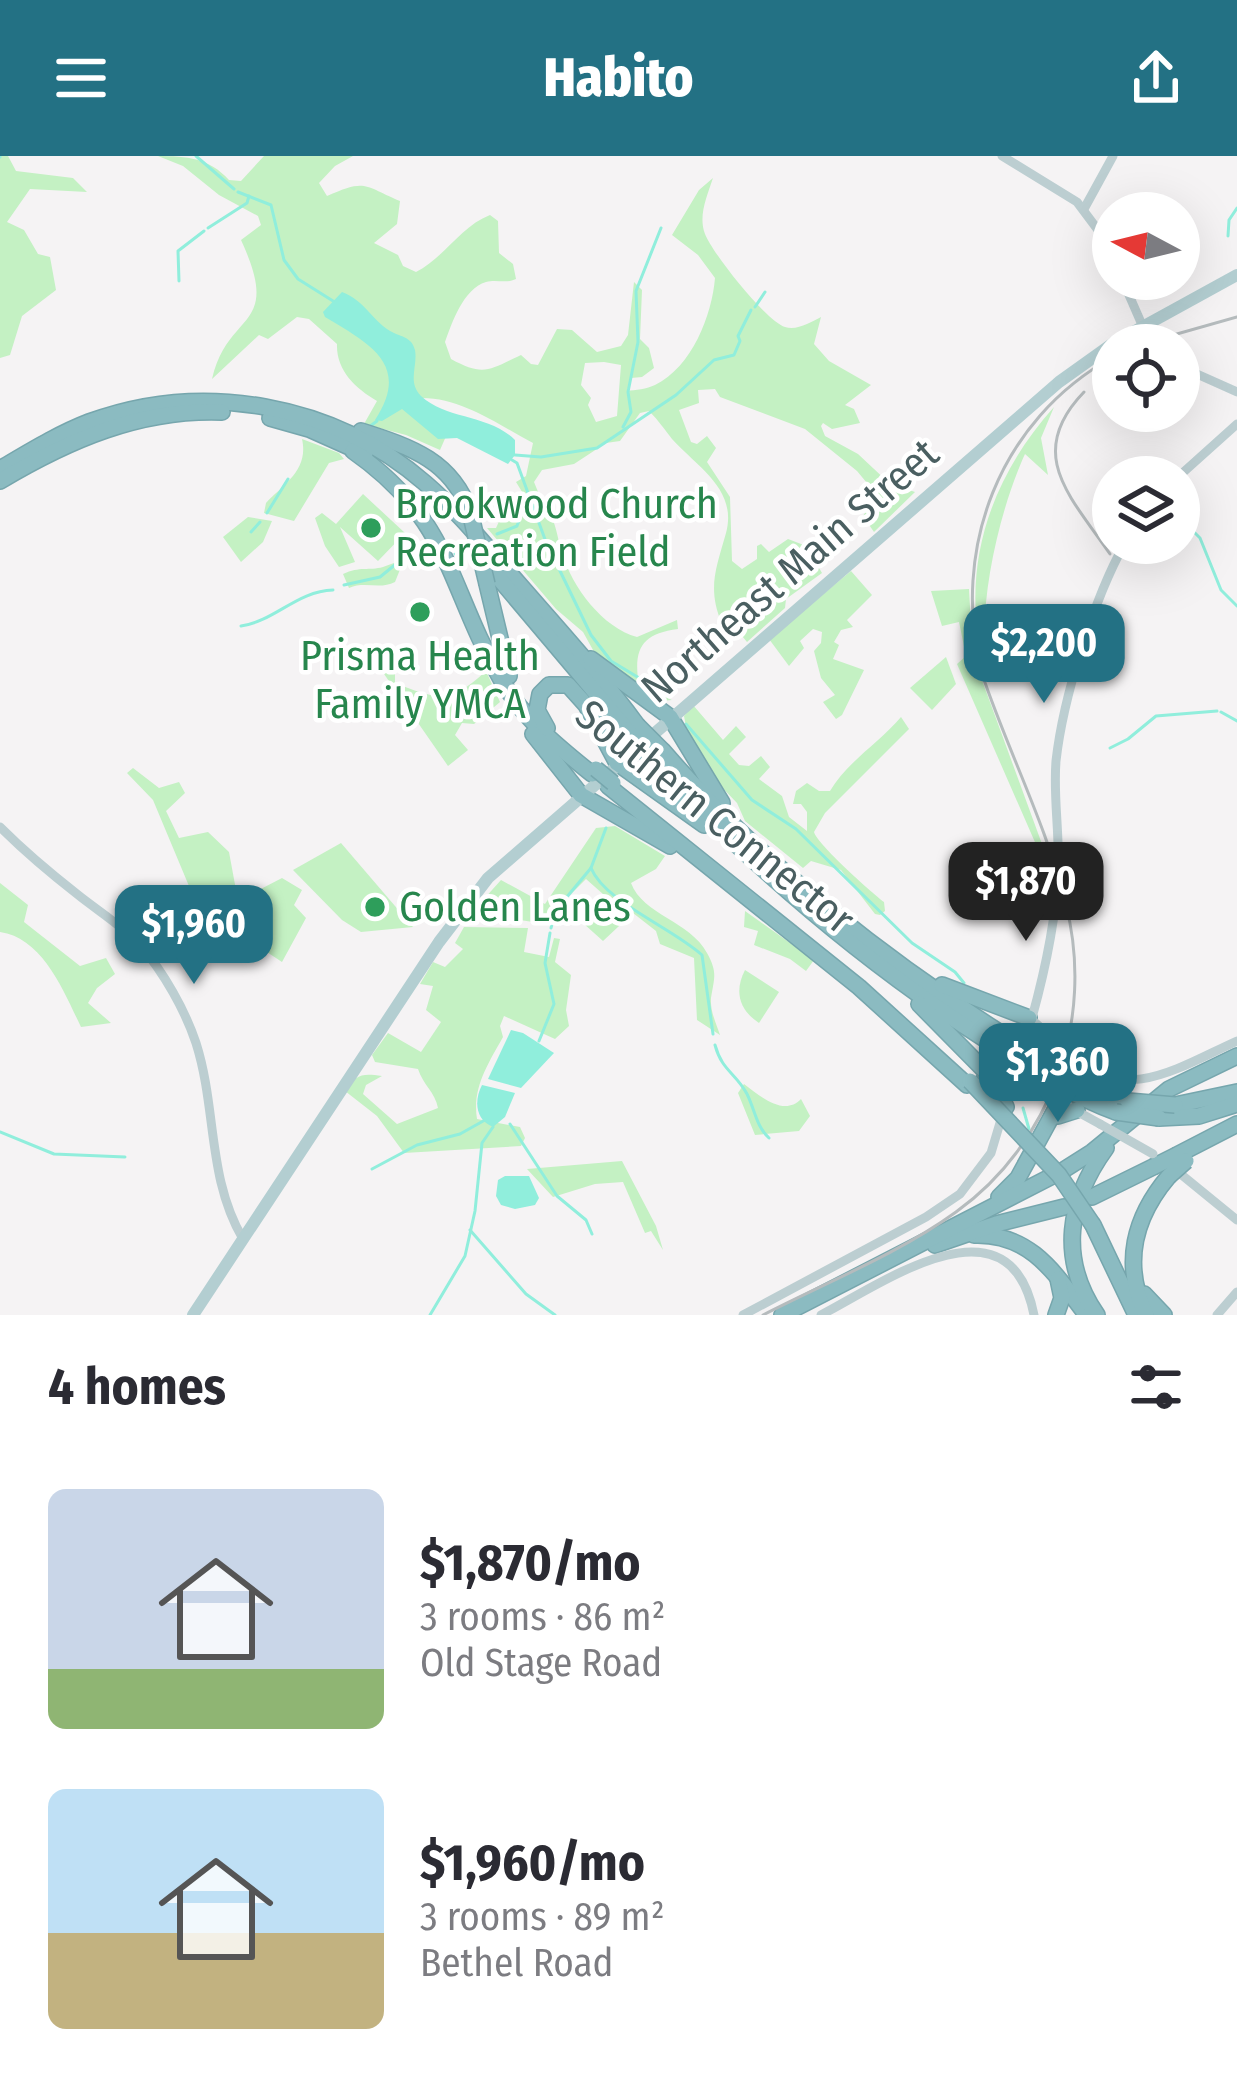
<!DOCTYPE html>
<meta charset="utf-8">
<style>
:root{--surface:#fff;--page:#f2f2f3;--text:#2b2b33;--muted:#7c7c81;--accent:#237184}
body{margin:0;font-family:"Fira Sans Condensed",sans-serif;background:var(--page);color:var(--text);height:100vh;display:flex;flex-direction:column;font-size:45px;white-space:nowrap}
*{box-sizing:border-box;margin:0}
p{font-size:39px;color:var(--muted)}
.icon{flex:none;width:66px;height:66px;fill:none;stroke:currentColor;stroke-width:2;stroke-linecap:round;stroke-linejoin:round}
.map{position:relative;height:1159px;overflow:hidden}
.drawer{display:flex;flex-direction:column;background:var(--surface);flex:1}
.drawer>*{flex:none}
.needle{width:78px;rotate:277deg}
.fabs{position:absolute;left:1092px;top:36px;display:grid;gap:24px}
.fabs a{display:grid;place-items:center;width:108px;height:108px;border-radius:50%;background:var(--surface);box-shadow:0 12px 48px #0002;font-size:60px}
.price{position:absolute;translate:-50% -102px;padding:0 27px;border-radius:24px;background:var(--accent);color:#fff;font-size:39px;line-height:78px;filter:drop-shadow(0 3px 6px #0008)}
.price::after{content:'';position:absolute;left:50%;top:72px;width:36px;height:27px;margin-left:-18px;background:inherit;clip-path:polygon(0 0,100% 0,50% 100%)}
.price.active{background:#222;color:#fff}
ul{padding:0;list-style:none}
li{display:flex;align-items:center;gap:36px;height:300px;padding:0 48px}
li span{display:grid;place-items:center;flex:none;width:336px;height:240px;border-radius:18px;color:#555}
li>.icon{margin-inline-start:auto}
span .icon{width:144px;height:144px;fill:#fffc;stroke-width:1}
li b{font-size:51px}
h2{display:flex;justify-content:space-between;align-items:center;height:144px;padding:0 48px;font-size:51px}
header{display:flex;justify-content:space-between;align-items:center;height:156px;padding:0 48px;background:var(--accent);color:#fff;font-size:54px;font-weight:800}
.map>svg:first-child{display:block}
.green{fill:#c4f1c3;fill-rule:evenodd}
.water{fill:#90eedc}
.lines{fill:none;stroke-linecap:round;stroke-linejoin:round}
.stream{stroke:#90eedc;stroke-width:3}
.highway-casing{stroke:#76a6ad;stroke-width:18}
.secondary{stroke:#bcced1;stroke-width:9}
.primary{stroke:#b3ced1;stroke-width:12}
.highway{stroke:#8bbbc1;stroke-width:15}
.rail{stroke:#b5bbbd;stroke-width:3}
.highway-bridge-casing{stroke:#76a6ad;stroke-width:18;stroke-linecap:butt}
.secondary-bridge{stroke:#bcced1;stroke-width:9}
.highway-bridge{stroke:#8bbbc1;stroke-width:15}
.leisure-dot{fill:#2e9e5b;stroke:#fff;stroke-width:4.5}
.labels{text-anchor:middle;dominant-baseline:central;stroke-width:9;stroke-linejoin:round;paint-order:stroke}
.leisure-label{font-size:42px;fill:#27864d;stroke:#fff;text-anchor:start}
.street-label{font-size:42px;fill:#4a5f61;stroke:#fff}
</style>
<header><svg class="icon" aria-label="menu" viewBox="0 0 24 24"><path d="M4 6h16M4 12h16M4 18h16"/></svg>Habito<svg class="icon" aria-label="share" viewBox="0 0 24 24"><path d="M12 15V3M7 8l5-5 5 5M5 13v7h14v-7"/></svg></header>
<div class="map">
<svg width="1237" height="1159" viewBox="0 0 1237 1159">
<rect width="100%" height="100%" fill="#f5f3f4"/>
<g class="green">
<polygon points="0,0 8,0 16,15 73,22 87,36 30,33 7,66 24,74 38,98 50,101 56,134 22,160 10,199 0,202"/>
<path d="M158,0c29,0 51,2 71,24l12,1 23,-25h89l-18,10 -16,17 8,13c40,-18 37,-10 73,5l-3,23 -23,19 24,12 5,11 13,6c29,-15 45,-46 74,-57l8,6 1,32 14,11 3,15c-11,5 -19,0 -30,3 -23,7 -34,41 -41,60l6,17c33,18 38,11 70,-4l10,9 7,1 19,-36 15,1 25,22 24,-6 7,-11 6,-53 8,8 -2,49 9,9 5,20 -12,9 -11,1 -4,13c8,-1 20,-2 28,-6 37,-18 57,-70 60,-107l-17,-23 -26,-20 27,-45 14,-12c-6,18 -15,38 -8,56 8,20 61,87 80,93 12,4 26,-5 36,-10l-7,27 15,17 42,24 -26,20 9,4 6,14 -28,6 -9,-6 -2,3 4,10 33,18 31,29 26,9 -41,40 -11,-16 14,-21 -20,-24 -52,-42 -85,-32 -5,-8 -17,1 1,13 -20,7 12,32 6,2 10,-8 9,12 -9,14 23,35 2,64 10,8 15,-10v-13l4,-2 8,8 19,-13 21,8 10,-3 6,7 -10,10 7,12 -36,26 -1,9 -38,34 -14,-17 -11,-1c-15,-36 -6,-55 4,-91 12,-44 -30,-67 -54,-94 -7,-9 -13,-18 -23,-28l-9,2 -20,28 -14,2 -32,21 -32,6 -8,12c5,13 10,23 17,34 6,11 7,26 11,37 10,34 41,75 75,84l40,-17 1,9c-37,5 -45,20 -39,57l33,14 -11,1 -63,-42 -15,-27 -27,-23 -69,-81h9l6,-13 20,-10 2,-10 -8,-13 10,-6 7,-33c-34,-18 -71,-45 -111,-45l25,36 -7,16 -34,-15 -42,-11 13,-23c-22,-13 -41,-31 -40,-57l-28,-25 -12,-2 -29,22 -9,-4 -47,44c16,-70 71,-48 29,-139l20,-15 -3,-9 -39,-21 -36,-29zM604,206l17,3 -4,51 -21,6 -8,-17 3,-7 -10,-13 4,-22z"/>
<path d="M1054,251l-13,31 7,37 -23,-21c-27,59 -51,163 -36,226 -33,-99 -4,-196 65,-273z"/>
<path d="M302,283l37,14 5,6 -15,4 -35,58 -30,-8 2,-10c18,-19 43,-33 36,-64z"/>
<polygon points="363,338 405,377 378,405 340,371 355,406 339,411 325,390 315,362 322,357 336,368"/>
<polygon points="248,361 272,365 263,386 241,406 223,381"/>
<path d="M423,398l3,5 -25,8 -6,15c-15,8 -30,-1 -46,6l-6,-14c17,-8 26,-3 40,-7 14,-5 26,-10 40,-13z"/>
<polygon points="851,415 872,439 847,464 853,471 841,474 834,486 839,489 833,503 864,514 842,559 836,563 823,546 835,539 821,522 814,495 821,487 822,476 813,473 800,485 804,492 789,510 769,483"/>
<polygon points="969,433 972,487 979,516 1046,699 1048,716 957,508 966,500 959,466 942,470 931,435"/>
<polygon points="946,501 956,528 932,554 910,532"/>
<path d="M382,503l13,7v17c43,17 55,21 91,-12l14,31 -26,22 -12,-1 -7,12 13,15 -20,16 -73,-105z"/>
<path d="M693,549l30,35 13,-14 10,11 -17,17 10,11 10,1 12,-10 9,11 -11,12 23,17 7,21 18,14v-19l-6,-8h-8l3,-13 11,-8 12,8h11c17,-29 49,-48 71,-74l8,12 -84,84 -11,19c3,12 57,60 70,70l1,9 -5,4 -5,-1 -34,-44 -30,-9 -8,7 -58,-47 -8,-18 -25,-26 -25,-45 -3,-16z"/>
<polygon points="133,612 159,632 179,626 185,637 166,655 179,682 208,676 229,696 236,734 199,754 153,644 127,617"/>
<path d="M615,670l50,30 -9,13 -25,14c12,32 59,38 76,70 11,20 7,25 4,45 -1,13 5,25 9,37l-23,-15 -3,-62 -34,-14 -4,-13 -23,-18 -30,28 -19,-17 28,-22 -26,-23 -23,23 -3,24 -68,-10 -9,-16 18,-20 44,24 51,-76z"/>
<polygon points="341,687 413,771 361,776 342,764 293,714"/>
<polygon points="282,722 302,734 294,749 306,762 282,806 211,759"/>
<path d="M0,727l28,22 -4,17 56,44 26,-8 9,16 -18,14 -9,15 23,20 -30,4c-17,-35 -38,-89 -81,-95z"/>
<polygon points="745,755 814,804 806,815 790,803 754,789 758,775 744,771"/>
<path d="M464,771l64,1 -4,24 25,5 5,-19 6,1 -5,23 16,13 -5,35 3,16 -14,13 -51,-23 -4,10 3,11c-15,27 -31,51 -26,82l43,8 5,11 -4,8 -117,7 -27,-37 -32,-25c11,-17 17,-18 37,-15l-16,9 -3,9 34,30 41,-16c-3,-16 -15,-23 -20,-39l-43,-7 -3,-7 16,-22 33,19 20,-30 -15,-12 7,-24 -13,-2 13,-22 12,5 18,-18 -8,-6z"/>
<path d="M745,814l34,22 -20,31c-20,-13 -25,-32 -14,-53z"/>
<path d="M744,928c16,12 40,33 57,15l9,17 -11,15 -44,4 -17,-42z"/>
<polygon points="622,1005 656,1070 663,1094 651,1075 645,1077 623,1026 595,1028 553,1041 527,1013"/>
</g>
<g class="water">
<path d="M342,136c23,8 31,31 52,41 9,4 18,5 21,17 3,16 -8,32 6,46 26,24 68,18 94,44v15l-7,9 -51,-26 -19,1 -36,-30 -20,12 -7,-1c37,-56 -7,-77 -50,-103l-2,-5z"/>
<polygon points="511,874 523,877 554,897 521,932 488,923"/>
<path d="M482,929l33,8 -10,24 -12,10c-18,-7 -19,-27 -11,-42z"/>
<polygon points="505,1020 529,1020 539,1042 535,1049 515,1053 501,1049 496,1040 498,1024"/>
</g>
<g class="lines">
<g class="stream">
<polyline points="196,0 234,33"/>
<polyline points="0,1 0,0"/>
<polyline points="238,36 271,49 284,104 298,123 333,145"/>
<polyline points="208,72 247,47 249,40"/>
<polyline points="1228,80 1229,64 1237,52"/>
<polyline points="179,125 178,95 204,75"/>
<polyline points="755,151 765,136"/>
<polyline points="369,271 377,265"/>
<polyline points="623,271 631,256 628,236 638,186 636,135 661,72"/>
<polyline points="515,299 541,301 597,292 676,239 714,204 734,199 740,185 738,180 751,154"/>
<polyline points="512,304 517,307 546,386 591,479 611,505 664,537"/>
<polyline points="267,357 288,323"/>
<polyline points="1179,361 1200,382 1221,434 1237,450"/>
<polyline points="251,376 260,366"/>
<polyline points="497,378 517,370 527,343"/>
<polyline points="455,398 459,397"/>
<polyline points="344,429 380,421 418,390"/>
<path d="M241,470c34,-5 56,-35 92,-36"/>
<polyline points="1221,556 1237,565"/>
<polyline points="686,568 752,644 796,673 912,787 955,816 964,827"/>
<polyline points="1110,592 1128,583 1156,560 1217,555"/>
<path d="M591,712c14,34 80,59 111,87l11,79"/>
<polyline points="551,772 556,754 591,712 606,672"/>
<polyline points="539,885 554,848 545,807 550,777"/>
<path d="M715,889c7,26 21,28 32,49 8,16 9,32 22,44"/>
<polyline points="1023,952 1029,973"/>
<polyline points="510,968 557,1040 586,1064 592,1078"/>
<polyline points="0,976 54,998 125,1001"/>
<polyline points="372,1013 417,989 460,978 485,964"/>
<polyline points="470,1074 526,1138 555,1159"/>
<polyline points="430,1159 465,1100 475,1055 482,987 493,971"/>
</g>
<defs>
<g id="highway">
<polyline points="270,262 309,273 365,298"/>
<path d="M361,275c50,16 93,30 110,85"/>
<path d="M353,295c100,70 94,136 149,230 23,39 55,65 90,93"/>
<path d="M0,313c29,-17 58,-35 89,-47 114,-42 245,-18 336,61 35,30 64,67 94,101 40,46 82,92 118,141"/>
<path d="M0,325c69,-41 140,-72 222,-69"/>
<polyline points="481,401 627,574"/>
<polyline points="487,428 509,520"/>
<polyline points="591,503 670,561 722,647"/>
<polyline points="547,572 537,554 540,538 549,529 568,529 586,549 617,607 704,669"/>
<polyline points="533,578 581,639 670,690"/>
<path d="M663,595c96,111 228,214 352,291 38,23 70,47 113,59"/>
<path d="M653,606c102,106 209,199 333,278 42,27 83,55 130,72"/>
<polyline points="608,630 859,831 967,929"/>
<polyline points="942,829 1029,862"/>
<polyline points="919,848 993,923 1006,951"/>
<polyline points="1175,949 1237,936"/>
<polyline points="1058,960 1077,954"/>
<polyline points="1159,962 1199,960 1237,948"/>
<polyline points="1177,999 1237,968"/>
<polyline points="999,1041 1018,1022 1060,945"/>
<polyline points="1092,1041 1153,1011"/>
<polyline points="1093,1069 1136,1159"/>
<path d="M974,1079c56,-2 80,37 111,78"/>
<polyline points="935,1089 996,1068 1064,1051"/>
<polyline points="1144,1138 1164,1159"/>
<polyline points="782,1159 1062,1015 1092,996 1169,933 1237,900"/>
<polyline points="1056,1159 1062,1142 1058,1123"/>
<path d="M1097,1159c-39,-56 -29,-115 9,-167"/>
<path d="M1146,1159c-24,-51 -12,-98 23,-139"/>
</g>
</defs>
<use href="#highway" class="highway-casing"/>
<g class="secondary">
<polyline points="1002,0 1077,46 1113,94"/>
<polyline points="1084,53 1113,0"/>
<polyline points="1122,123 1143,171 1156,189"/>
<polyline points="1179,210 1237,236"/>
<polyline points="1178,321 1237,268"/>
<path d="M0,671c24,24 50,46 77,67 21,17 46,32 64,52 23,27 44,64 55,97 21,66 11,135 47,196"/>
<path d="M1029,862c17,11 26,28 41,40 56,47 111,8 167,-17"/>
<path d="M1028,876c15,-52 28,-107 30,-161 2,-37 -5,-73 -2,-110 7,-63 38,-163 69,-218"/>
<polyline points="1012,930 1049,940 1100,968"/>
<polyline points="1172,1011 1237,1064"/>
<polyline points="743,1159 926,1061 960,1038 991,997 1014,920"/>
<path d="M821,1159c62,-32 189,-124 213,0"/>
<polyline points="1217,1159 1237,1136"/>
</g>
<polyline class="primary" points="193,1159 439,786 488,722 1059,226 1115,186 1237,119"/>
<use href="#highway" class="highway"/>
<g class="rail">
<polyline points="1138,189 1237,161"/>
<path d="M1084,236c-60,62 -13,105 26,162"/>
<path d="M763,1159c64,-33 135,-61 193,-103 96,-69 139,-193 110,-307 -19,-79 -58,-154 -84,-231 -32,-124 17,-254 131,-317"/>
</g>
<defs>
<g id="highway-bridge">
<polyline points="471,360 487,428"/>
<polyline points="637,569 663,595"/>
<polyline points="627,574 653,606"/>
<polyline points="596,613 613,627"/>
<polyline points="970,925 1059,1019 1093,1069"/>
<polyline points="1128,945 1175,949"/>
<polyline points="1116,956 1159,962"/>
<polyline points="1153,1011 1177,999"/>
<polyline points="1169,1020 1186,1005"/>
</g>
</defs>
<use href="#highway-bridge" class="highway-bridge-casing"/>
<g class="secondary-bridge">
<polyline points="1014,920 1026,874"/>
<polyline points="1100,968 1153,998"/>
</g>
<use href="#highway-bridge" class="highway-bridge"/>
</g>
<g class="leisure-dot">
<circle cx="371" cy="372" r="12"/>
<circle cx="420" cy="456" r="12"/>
<circle cx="375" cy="751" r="12"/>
</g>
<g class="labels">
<g class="leisure-label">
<text x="395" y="348">Brookwood Church<tspan x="395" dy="48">Recreation Field</tspan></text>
<text x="420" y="500" text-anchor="middle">Prisma Health<tspan x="420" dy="48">Family YMCA</tspan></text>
<text x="399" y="751">Golden Lanes</text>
</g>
<g class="street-label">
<text transform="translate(790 415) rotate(-41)">Northeast Main Street</text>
<text transform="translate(715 661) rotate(39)">Southern Connector</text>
</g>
</g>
</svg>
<div class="fabs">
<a><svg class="needle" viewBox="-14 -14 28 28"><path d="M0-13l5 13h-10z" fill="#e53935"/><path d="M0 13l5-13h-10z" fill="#7c7c81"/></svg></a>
<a><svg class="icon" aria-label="locate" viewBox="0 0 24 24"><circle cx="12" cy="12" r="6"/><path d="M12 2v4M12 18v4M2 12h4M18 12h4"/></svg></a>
<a><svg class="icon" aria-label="layers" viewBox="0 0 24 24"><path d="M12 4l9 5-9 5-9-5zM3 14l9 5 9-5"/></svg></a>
</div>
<b class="price" style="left:1044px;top:550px">$2,200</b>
<b class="price active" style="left:1026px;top:788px">$1,870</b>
<b class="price" style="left:194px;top:831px">$1,960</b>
<b class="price" style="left:1058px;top:969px">$1,360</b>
</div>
<section class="drawer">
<h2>4 homes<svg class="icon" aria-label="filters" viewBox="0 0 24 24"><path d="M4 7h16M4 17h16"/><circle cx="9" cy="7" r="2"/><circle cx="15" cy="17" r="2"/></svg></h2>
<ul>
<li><span style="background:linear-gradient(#c9d6e8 75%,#8fb573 0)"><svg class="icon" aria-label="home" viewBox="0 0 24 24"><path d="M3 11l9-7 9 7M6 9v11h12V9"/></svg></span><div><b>$1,870/mo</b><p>3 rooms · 86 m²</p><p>Old Stage Road</p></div></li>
<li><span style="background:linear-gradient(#bfe0f5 60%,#c2b280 0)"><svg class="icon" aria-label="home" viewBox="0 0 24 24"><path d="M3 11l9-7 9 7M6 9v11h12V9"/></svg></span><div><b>$1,960/mo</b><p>3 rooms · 89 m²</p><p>Bethel Road</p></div></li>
</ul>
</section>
